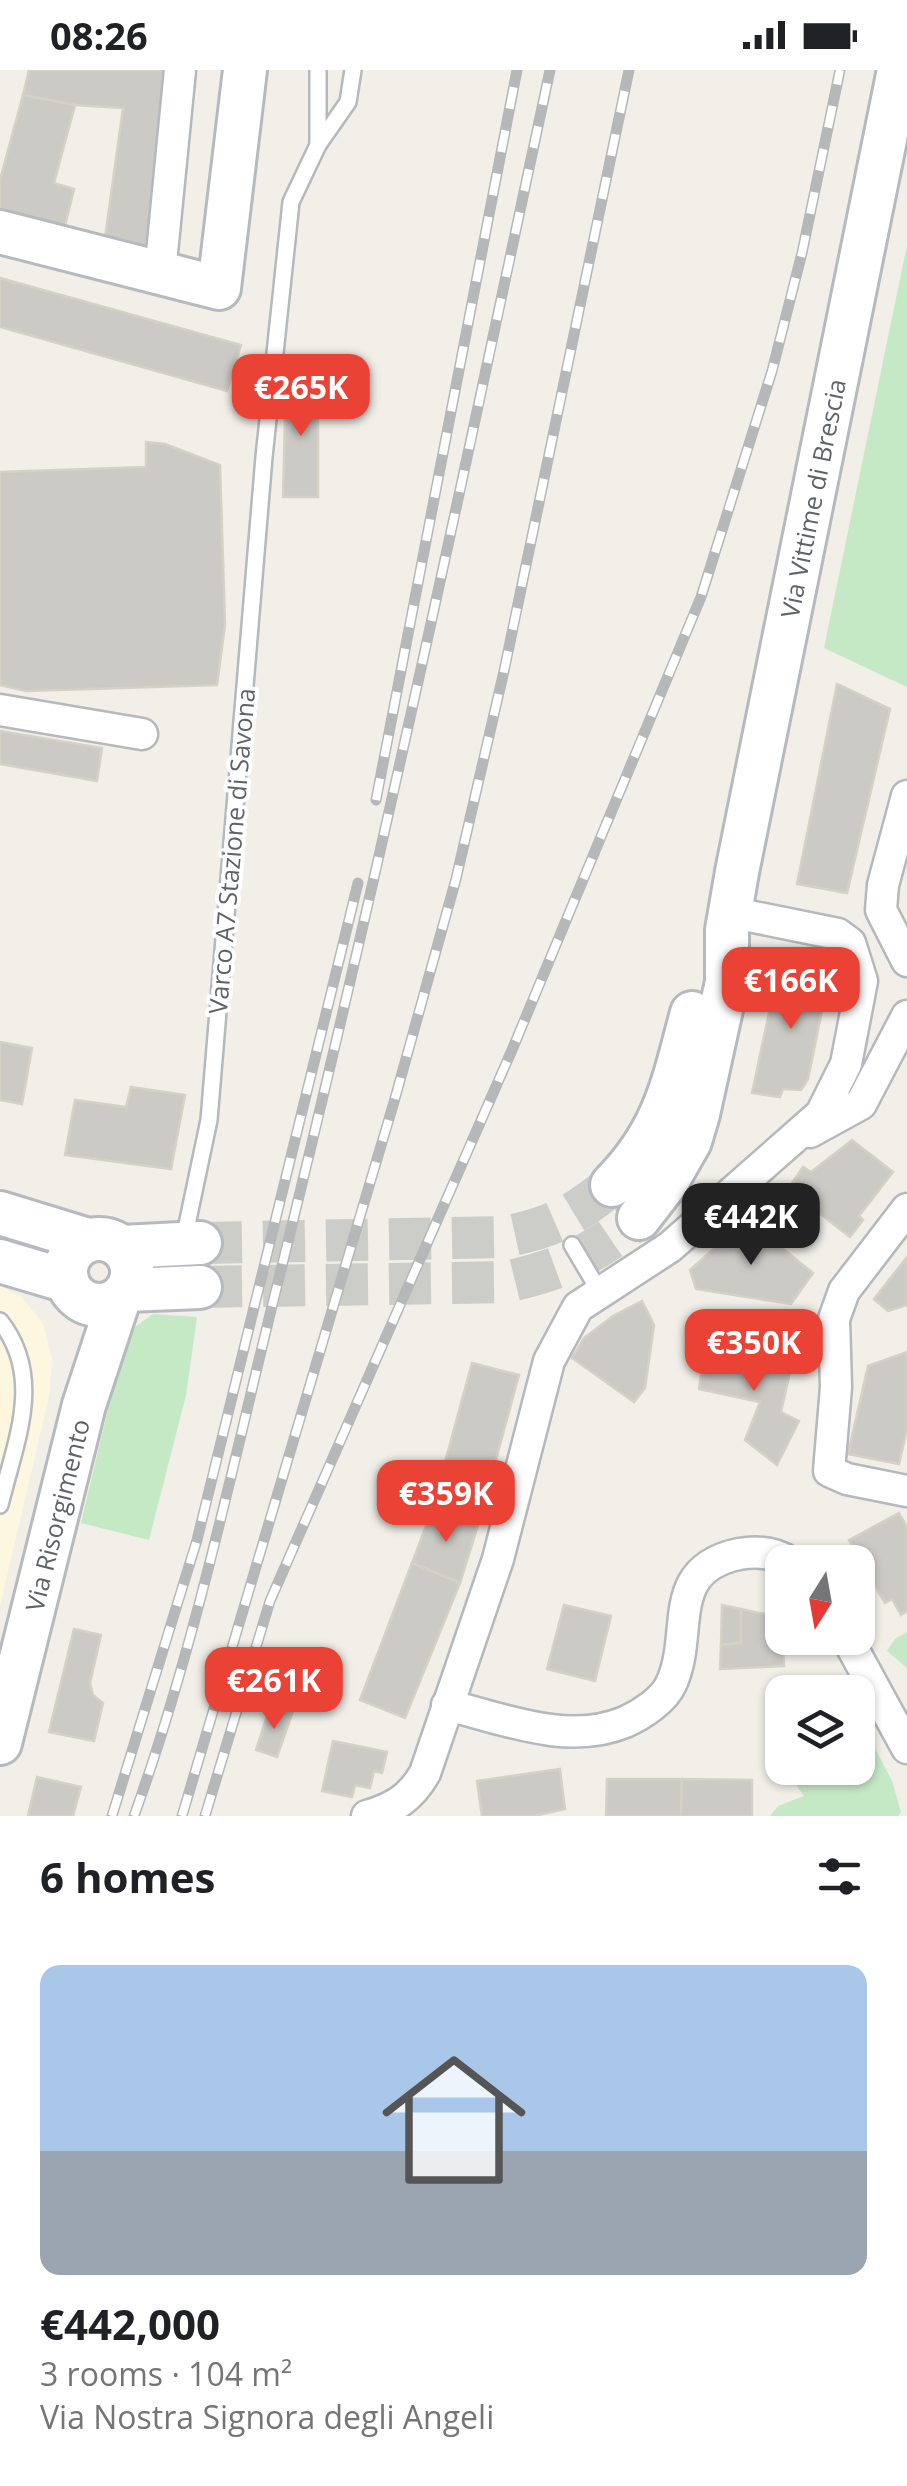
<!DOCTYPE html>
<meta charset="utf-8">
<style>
:root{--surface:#fff;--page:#f6f6f6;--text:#202124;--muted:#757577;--accent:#ea4335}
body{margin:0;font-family:"Open Sans",sans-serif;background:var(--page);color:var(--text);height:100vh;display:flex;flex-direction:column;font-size:38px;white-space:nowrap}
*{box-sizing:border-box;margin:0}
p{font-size:32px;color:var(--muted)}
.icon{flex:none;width:55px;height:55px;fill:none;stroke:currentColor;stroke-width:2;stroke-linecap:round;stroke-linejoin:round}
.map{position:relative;height:1746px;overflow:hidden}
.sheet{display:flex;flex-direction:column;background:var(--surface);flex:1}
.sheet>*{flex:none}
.needle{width:65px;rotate:191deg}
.controls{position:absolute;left:765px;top:1475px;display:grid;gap:20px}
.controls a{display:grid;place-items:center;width:110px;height:110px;border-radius:20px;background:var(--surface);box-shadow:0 2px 8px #0004;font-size:50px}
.price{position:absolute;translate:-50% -85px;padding:0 22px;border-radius:20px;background:var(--accent);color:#fff;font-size:32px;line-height:65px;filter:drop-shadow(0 2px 5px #0008)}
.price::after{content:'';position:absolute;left:50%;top:60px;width:30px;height:22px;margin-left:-15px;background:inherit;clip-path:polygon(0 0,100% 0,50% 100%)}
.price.on{background:#222;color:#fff}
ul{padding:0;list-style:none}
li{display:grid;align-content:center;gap:20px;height:530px;padding:0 40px}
li span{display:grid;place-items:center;height:310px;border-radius:20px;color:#555}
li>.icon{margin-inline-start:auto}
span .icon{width:180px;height:180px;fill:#fffc;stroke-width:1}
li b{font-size:42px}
h2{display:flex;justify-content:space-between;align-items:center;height:120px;padding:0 40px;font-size:42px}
.status{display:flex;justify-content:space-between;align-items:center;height:70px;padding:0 50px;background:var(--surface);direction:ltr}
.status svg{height:28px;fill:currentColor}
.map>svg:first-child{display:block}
.commercial{fill:#fef7e0}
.green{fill:#c5e8c5}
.building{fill:#cccac5;stroke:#d6d1c6;stroke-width:2.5}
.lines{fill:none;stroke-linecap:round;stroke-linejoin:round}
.secondary-tunnel{stroke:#ccccc8;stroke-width:42;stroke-dasharray:42 21;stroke-linecap:butt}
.lane-casing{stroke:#b5b8bc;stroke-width:20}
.street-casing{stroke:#b5b8bc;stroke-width:35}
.secondary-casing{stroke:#b6babf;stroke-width:48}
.lane{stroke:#fff;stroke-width:15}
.street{stroke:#fff;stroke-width:30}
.secondary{stroke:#fff;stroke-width:42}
.rail-casing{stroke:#b6b7b8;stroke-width:11}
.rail{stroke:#fff;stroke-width:8;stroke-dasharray:22;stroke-linecap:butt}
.labels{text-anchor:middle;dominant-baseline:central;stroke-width:8;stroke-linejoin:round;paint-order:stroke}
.street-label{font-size:25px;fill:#5f6368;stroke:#fff}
</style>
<div class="status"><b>08:26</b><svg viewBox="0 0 49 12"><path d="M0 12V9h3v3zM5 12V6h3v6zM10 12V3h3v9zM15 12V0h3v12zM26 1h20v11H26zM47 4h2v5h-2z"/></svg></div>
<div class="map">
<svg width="907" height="1746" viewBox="0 0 907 1746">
<rect width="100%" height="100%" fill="#f1efe8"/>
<polygon class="commercial" points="0,1216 22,1227 43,1254 52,1290 49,1326 0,1536"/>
<g class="green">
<polygon points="907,175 907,617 824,578"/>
<polygon points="153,1244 197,1247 186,1325 149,1470 81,1453 122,1280 135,1257"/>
<polygon points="907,1562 907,1598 887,1581 895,1569"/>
<polygon points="858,1646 892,1711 901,1742 898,1746 770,1746 778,1736 804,1726 784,1698 858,1698"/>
</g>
<g class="building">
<polygon points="29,0 165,0 146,179 105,168 123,38 75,35 23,25"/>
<polygon points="23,25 75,35 54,113 74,119 65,156 0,138 0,110"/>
<polygon points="0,208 241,275 227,321 0,257"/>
<polygon points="318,308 318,427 283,427 286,309"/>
<polygon points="146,372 165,374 220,395 225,555 217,615 26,621 0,615 0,402 146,397"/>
<polygon points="837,614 890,639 847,823 797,814"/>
<polygon points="0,661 102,678 97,711 0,694"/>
<polygon points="779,896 829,906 808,1009 801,1020 783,1019 780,1027 752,1023"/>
<polygon points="0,972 32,978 22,1034 0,1030"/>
<polygon points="131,1017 185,1025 171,1099 65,1085 75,1030 126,1037"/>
<polygon points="852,1070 893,1102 859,1146 863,1150 850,1167 788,1119 803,1097 811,1102"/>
<polygon points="743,1147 813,1203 791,1234 696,1219 690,1200 725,1169"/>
<polygon points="907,1187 907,1235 888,1241 874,1229"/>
<polygon points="642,1231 654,1255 645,1318 634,1332 572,1288 584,1268 613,1246"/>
<polygon points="705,1277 793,1289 781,1342 799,1351 777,1395 745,1370 760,1332 699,1319"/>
<polygon points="907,1282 907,1359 899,1394 848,1384 868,1296"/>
<polygon points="472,1293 519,1305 479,1452 432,1440"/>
<polygon points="432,1440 479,1452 460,1513 412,1493"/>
<polygon points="899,1443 907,1457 907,1541 901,1545 892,1529 885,1533 849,1470"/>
<polygon points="412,1493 460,1513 405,1648 360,1630"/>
<polygon points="564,1535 611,1546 595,1611 547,1599"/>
<polygon points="722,1535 741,1539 741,1573 721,1575"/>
<polygon points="741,1539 782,1548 784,1596 720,1599 721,1575 741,1573"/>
<polygon points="74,1559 101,1565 90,1613 93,1625 103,1633 94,1671 49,1662"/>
<polygon points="285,1593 307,1601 292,1644 270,1637"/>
<polygon points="270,1637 292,1644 277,1687 256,1680"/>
<polygon points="333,1671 387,1682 382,1703 374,1701 370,1718 355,1715 352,1727 322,1721"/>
<polygon points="560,1699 565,1739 534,1746 482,1746 477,1711"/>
<polygon points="37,1707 81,1717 73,1746 28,1746"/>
<polygon points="607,1709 682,1709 681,1746 606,1746"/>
<polygon points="682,1709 752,1710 752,1746 681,1746"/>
</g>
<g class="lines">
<g class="secondary-tunnel">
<path d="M200,1173l303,-6c51,-10 68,-20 109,-52"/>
<path d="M200,1217l306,-5c60,-14 85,-27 133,-64"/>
</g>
<defs>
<g id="lane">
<polyline points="318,75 318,0"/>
<polyline points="184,1169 209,1050 264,387 291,132 318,75 348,32 353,0"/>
<polyline points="572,1175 601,1224"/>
<path d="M0,1251c45,57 15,121 0,184"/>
</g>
<g id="street">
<polyline points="160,203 180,0"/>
<polyline points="0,640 142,664"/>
<polyline points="907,726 883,815 881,840 907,891"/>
<polyline points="810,1062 861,1034 907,946"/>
<polyline points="907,1139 844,1221 834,1249 836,1317 829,1401 847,1409 907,1421"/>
<polyline points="847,1568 907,1678"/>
<path d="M447,1635c57,14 121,41 178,17 16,-7 39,-22 46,-38 24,-51 -8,-114 68,-130 18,-3 35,-2 50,8"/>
<path d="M367,1746c27,-8 44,-18 58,-43l73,-214 51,-198 29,-54 92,-60 151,-133 25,-50 16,-83 -12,-38 -12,-9 -109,-22"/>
</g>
<g id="secondary">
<polyline points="0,162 219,218 245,0"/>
<path d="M612,1115c53,-54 61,-101 80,-172"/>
<polyline points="0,1143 88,1170"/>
<path id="s1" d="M639,1148l27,-35 24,-42 8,-27 29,-132v-52l10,-58 162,-802"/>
<circle cx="99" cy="1202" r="33"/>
<polyline points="122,1177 200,1173"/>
<polyline points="0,1191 67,1211"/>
<polyline points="127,1220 200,1217"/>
<path id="s2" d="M0,1673l84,-338 35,-106"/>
</g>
</defs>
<use href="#lane" class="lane-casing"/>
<use href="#street" class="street-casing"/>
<use href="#secondary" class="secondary-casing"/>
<use href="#lane" class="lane"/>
<use href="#street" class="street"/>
<use href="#secondary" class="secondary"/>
<defs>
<g id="rail">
<polyline points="376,730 517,0"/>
<polyline points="112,1746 197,1470 358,813"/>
<path d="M134,1746c61,-169 98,-348 141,-522 101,-406 188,-815 275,-1224"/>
<polyline points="182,1746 394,1032 456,809 504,601 629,0"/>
<polyline points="205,1746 270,1531 512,980 701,527 772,301 802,183 840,0"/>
</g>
</defs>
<use href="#rail" class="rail-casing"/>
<use href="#rail" class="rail"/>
</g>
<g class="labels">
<g class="street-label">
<text stroke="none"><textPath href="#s1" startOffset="748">Via Vittime di Brescia</textPath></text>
<text transform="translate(231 781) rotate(-85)">Varco A7 Stazione di Savona</text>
<text stroke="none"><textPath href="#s2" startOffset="235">Via Risorgimento</textPath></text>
</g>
</g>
</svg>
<div class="controls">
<a><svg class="needle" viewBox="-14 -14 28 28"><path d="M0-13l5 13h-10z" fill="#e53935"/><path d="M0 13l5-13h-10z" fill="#757577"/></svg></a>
<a><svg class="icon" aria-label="layers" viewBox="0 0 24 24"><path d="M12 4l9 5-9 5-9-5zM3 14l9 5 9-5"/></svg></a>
</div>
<b class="price" style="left:301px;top:369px">€265K</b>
<b class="price" style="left:791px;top:962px">€166K</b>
<b class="price on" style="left:751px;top:1198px">€442K</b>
<b class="price" style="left:754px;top:1324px">€350K</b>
<b class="price" style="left:446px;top:1475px">€359K</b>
<b class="price" style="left:274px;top:1662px">€261K</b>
</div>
<section class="sheet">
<h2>6 homes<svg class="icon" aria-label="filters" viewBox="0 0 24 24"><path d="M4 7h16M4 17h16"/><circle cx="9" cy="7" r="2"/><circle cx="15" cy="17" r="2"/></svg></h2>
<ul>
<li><span style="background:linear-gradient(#a9c7e8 60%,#9aa5b1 0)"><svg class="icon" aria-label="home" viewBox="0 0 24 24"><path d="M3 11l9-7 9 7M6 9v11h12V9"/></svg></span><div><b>€442,000</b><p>3 rooms · 104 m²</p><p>Via Nostra Signora degli Angeli</p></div></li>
</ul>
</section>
